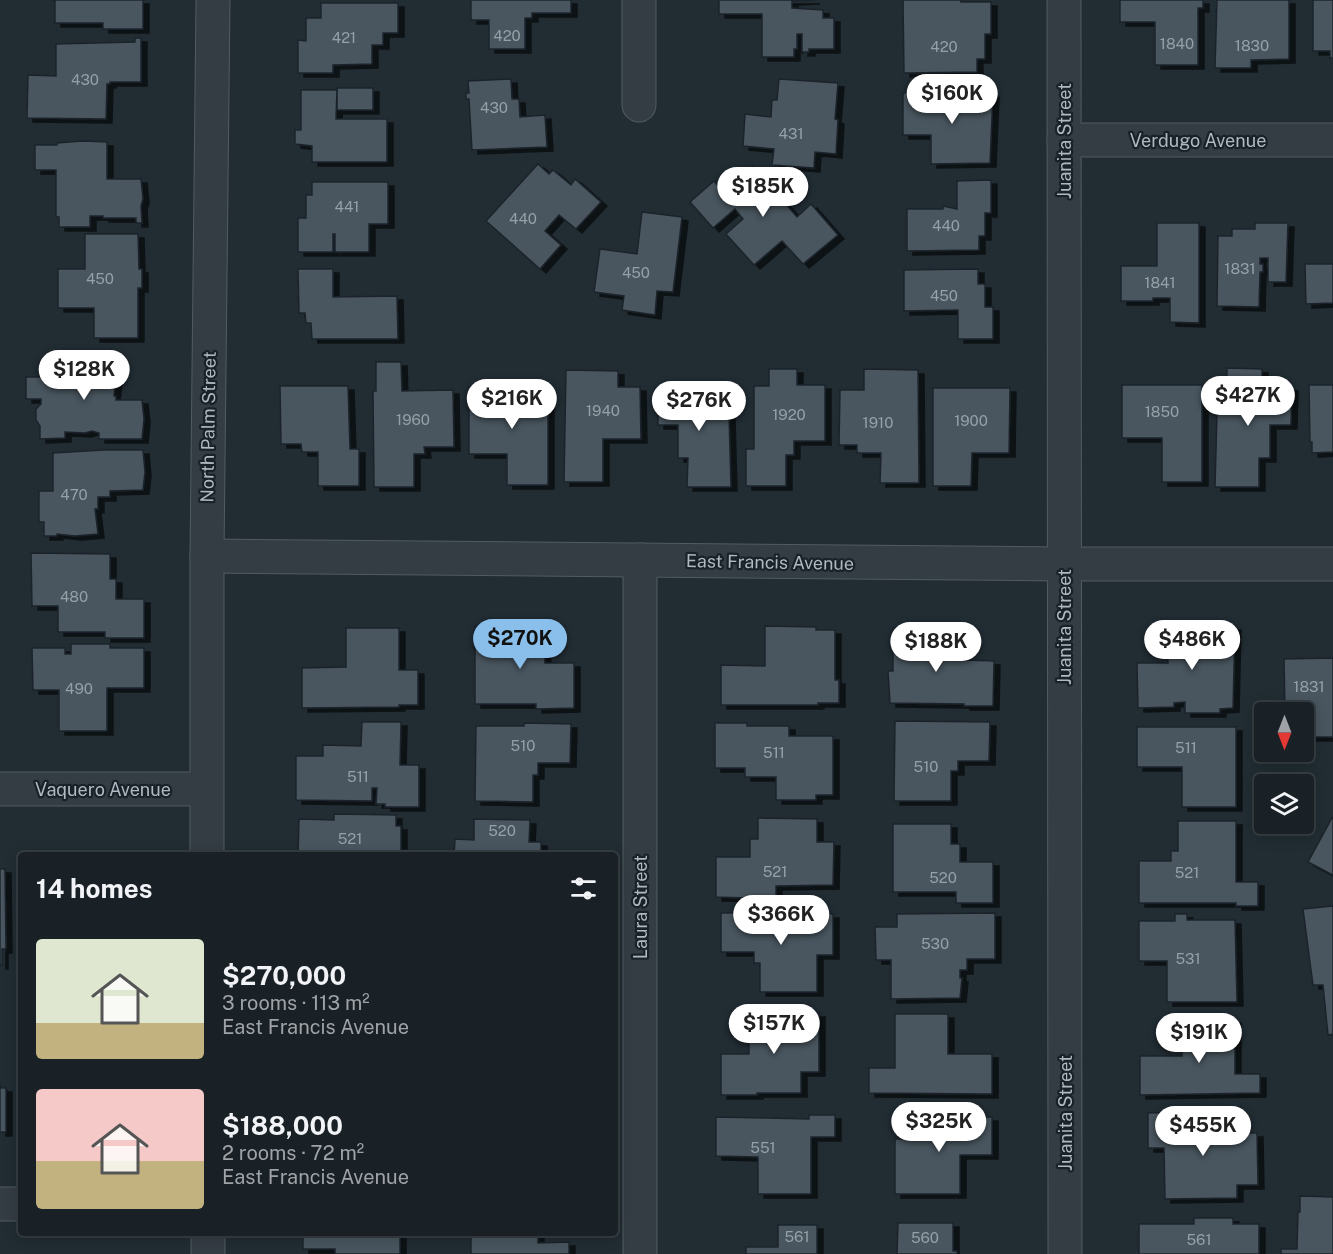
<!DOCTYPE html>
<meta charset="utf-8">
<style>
:root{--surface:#192126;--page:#262e32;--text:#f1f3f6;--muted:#9fa3a7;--line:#373e43;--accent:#8abeeb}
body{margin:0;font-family:"Public Sans",sans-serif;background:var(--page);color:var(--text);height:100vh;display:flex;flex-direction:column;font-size:22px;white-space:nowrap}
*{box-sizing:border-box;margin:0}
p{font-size:20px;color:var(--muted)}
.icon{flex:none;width:33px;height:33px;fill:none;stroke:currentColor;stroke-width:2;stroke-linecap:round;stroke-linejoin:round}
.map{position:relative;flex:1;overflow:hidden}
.panel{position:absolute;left:18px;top:852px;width:600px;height:384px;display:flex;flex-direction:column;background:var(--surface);border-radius:6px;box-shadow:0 3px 15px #0003,0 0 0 2px var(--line)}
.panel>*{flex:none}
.needle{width:39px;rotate:180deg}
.buttons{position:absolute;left:1254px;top:702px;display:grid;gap:12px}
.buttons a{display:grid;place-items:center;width:60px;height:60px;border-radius:6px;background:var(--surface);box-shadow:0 3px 15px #0003,0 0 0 2px var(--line);font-size:30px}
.price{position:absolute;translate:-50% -51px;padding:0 14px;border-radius:21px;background:#fff;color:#222;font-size:20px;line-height:39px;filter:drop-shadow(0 2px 3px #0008)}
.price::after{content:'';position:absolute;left:50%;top:36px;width:18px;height:14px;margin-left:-9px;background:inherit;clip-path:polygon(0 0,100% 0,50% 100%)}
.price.on{background:var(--accent);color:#111}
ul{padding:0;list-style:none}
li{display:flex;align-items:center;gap:18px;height:150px;padding:0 18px}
li span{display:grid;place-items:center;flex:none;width:168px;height:120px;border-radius:6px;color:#555}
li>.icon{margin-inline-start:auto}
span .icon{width:72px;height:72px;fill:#fffc;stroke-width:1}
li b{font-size:26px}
h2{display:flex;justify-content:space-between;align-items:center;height:72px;padding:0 18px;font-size:26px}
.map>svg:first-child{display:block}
.building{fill:#4a565f;stroke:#1c242b;stroke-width:1.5;filter:url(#shadow)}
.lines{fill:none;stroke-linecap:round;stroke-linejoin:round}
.minor-casing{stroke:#525b62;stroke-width:35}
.minor{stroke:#353d44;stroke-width:33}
.labels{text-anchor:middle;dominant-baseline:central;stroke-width:4.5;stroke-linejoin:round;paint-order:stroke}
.number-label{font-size:15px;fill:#96a0a8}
.street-label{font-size:18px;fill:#afb9c1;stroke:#1a2229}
</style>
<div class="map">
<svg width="1333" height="1254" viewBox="0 0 1333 1254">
<defs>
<filter id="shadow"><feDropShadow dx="6" dy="4" stdDeviation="0" flood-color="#0009"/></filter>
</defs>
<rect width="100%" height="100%" fill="#212c33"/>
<g class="building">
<polygon points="52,0 143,0 143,29 103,29 103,23 55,23 55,1"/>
<polygon points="471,0 571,0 571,13 532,13 532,18 525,18 525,49 489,49 489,20 471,20"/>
<polygon points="719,0 814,0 792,1 792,8 823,10 823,18 834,18 834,49 809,49 809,52 802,52 802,34 797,34 797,49 794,49 794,57 762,57 762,14 719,14"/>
<polygon points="903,0 961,0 961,2 991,2 991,34 985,34 985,59 977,59 977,72 904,73"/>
<polygon points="1120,0 1203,0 1203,8 1198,8 1198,65 1155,65 1155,22 1120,22"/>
<polygon points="1217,0 1289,0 1289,59 1251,60 1251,68 1215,68"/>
<polygon points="1313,0 1333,0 1333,58 1330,58 1330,51 1313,51"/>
<polygon points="321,3 398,3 398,33 383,33 383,45 372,45 372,64 333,65 333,73 298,73 298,40 306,41 306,18 321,18"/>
<polygon points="135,38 141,38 141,82 110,82 110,84 107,84 106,119 27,118 28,75 56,76 56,44 135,42"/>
<polygon points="511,79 512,99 519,99 520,117 545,115 547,147 472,150 469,99 466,99 466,93 469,93 468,81"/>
<polygon points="779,79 838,83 835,119 838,120 836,154 815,152 814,168 772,165 774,149 743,146 745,114 771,117 772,100 777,100"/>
<rect x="337" y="88" width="36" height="22"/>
<polygon points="301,90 337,90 336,119 387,119 387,162 312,162 312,146 295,144 295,130 301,130"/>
<polygon points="903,93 993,93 990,163 931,164 931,135 903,135"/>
<polygon points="82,141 107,142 107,179 141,179 143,199 141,206 142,223 136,223 136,218 103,218 103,216 90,216 90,227 59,227 59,217 56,217 56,170 35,170 35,145 57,145 57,143"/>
<polygon points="538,164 549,174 553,170 571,185 575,179 601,202 576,229 559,215 545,231 561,245 540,269 486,221"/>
<polygon points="753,166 797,217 811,204 838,235 803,264 782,241 754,265 726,234 743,219 735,209 713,228 690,202 714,181 719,187 738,171 741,175"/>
<polygon points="991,180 991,213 985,213 985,236 979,236 979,250 907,251 907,209 943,209 943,206 957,209 957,181"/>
<polygon points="312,182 388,182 388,224 369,224 369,252 335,252 335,234 333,234 333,252 298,252 298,218 306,218 306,195 312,195"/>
<polygon points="642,212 682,217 673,292 657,291 655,315 622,310 624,296 594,292 600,249 637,254"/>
<polygon points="1157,223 1199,223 1199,323 1170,322 1170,298 1153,298 1153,301 1121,301 1121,266 1157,266"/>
<polygon points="1255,223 1288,223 1286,282 1268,282 1268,258 1260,258 1260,264 1263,264 1263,272 1260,272 1259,307 1217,306 1218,236 1232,236 1232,229 1255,229"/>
<polygon points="85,234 138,234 139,269 142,269 142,288 138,288 138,338 94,338 94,308 58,308 58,269 85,269"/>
<polygon points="1305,264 1333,264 1333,303 1306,304"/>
<polygon points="298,269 333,269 333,297 397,296 398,339 312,339 311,323 306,323 305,313 299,313"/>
<polygon points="978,269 978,284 985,284 985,307 993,307 993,339 958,339 958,310 904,311 904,270"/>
<polygon points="84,356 114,357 114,372 116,380 114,396 116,396 116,400 142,400 144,419 142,439 99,439 99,433 92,431 85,433 65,432 65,438 40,439 40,426 36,420 36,409 41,404 41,399 26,399 26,377 55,377 55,358"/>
<polygon points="376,362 401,362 402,391 453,390 454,447 424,447 425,454 414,454 414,487 374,487 373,391 376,391"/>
<polygon points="1227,368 1262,369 1262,386 1292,387 1291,425 1270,425 1270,458 1259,458 1259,487 1215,487 1217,413 1226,413"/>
<polygon points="769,369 797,369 797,385 825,385 825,441 794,441 794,455 786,455 786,486 746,486 746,449 754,449 754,386 769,386"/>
<polygon points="864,369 918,370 919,483 880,483 881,453 857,453 857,445 839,445 840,390 864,390"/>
<polygon points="566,370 618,371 618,387 640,387 641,439 603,439 603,482 564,482"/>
<polygon points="697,383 718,383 718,414 729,414 731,487 687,487 688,458 678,458 678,425 658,425 658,387 697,387"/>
<polygon points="1122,385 1202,385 1202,482 1162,482 1162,438 1122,438"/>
<polygon points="1309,385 1333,385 1333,452 1312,453 1312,442 1310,442"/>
<polygon points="280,386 348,386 350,449 359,449 359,486 318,486 318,452 302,452 301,444 281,444"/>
<polygon points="469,387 548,387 548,485 507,485 507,454 469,454"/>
<polygon points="933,388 1010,388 1009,453 972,453 971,486 933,486"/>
<polygon points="104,450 143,450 145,472 143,490 110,491 110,497 98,497 98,509 95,509 98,534 75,536 57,534 57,536 44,536 44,522 39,522 39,491 53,491 53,453"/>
<polygon points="31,553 110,554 110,579 116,579 116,599 144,599 144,638 105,638 105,632 58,632 58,606 32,606"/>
<polygon points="765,626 816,627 816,630 835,630 835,680 839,680 839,703 818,703 818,705 721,705 721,665 765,666"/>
<polygon points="1235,626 1233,708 1220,709 1220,713 1185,713 1185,702 1174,703 1174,707 1138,708 1137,663 1168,663 1167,627"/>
<polygon points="475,627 544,627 545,663 574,663 574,708 536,709 536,704 475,704"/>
<polygon points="346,628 399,628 399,670 418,670 418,705 399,705 399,707 302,708 302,668 346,667"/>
<polygon points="893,628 933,628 933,651 964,652 964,660 994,661 993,706 964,706 964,704 890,703 888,671 893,671"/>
<polygon points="71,644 110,644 110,648 144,648 144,688 107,688 107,731 59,731 59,690 33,690 32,648 65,648 65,654 71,654"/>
<polygon points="1333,658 1333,737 1309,737 1309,725 1304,725 1304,712 1285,712 1284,659"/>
<polygon points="895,721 990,722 989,761 958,761 958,771 951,771 951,801 894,801"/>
<polygon points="362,722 401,722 400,765 419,765 419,807 385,807 385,804 376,804 377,788 372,788 372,801 296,800 296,756 323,756 323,745 361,746"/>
<polygon points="524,723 571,724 570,763 538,763 538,775 533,775 533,802 475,801 476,726 524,726"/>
<polygon points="715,723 747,723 747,726 789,726 789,736 833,736 833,795 816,795 816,800 776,800 776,777 745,777 745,768 715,768"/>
<polygon points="1137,727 1236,727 1236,807 1182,807 1182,767 1137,767"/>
<polygon points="334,814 396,815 396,826 401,826 401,850 416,851 416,855 298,855 299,819 334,820"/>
<polygon points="1333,816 1333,875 1308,862"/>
<polygon points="758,818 817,819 817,842 834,842 833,885 776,886 776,899 716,897 716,857 750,857 750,839 758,839"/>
<polygon points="474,819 530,820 529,842 541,842 541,855 454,855 455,839 474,840"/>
<polygon points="1178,821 1236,821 1236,882 1258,882 1258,906 1236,906 1236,903 1139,903 1139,861 1171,861 1171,851 1178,851"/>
<polygon points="893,824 951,824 951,844 960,844 960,862 993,862 993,903 956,903 956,892 893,892"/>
<polygon points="0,869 5,869 6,949 2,949 2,965 0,965"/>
<polygon points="1333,906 1333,1034 1328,1035 1323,985 1313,985 1303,909"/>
<polygon points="817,912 817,914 833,914 833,955 817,955 817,992 760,992 760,963 754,963 754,952 721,952 721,913"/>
<polygon points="995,913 995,959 967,959 967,970 960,970 960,978 962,978 960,998 891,999 891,960 876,960 875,927 897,927 897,914"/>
<polygon points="1175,914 1187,914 1187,920 1235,920 1237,1002 1167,1002 1167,961 1139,961 1139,921 1175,921"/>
<polygon points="749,1013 819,1013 819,1072 801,1072 801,1093 757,1093 757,1095 721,1095 721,1054 749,1054"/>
<polygon points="895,1014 948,1014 948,1054 992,1054 992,1094 869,1093 869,1068 895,1068"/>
<polygon points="1182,1019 1235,1019 1235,1074 1260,1074 1260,1093 1140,1095 1140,1056 1182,1056"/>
<polygon points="0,1084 1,1088 6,1088 6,1132 0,1132"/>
<polygon points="1193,1112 1194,1127 1237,1127 1237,1133 1257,1133 1258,1185 1237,1185 1237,1198 1165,1199 1164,1148 1148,1148 1148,1113"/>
<polygon points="915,1113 940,1113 940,1117 992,1117 992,1155 960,1155 960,1194 895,1194 895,1139 915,1139"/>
<polygon points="809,1115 835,1115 835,1137 811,1137 811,1194 758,1194 758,1157 716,1156 716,1117 809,1119"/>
<polygon points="1300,1196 1333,1197 1333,1254 1281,1254 1281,1249 1297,1249 1298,1212 1300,1212"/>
<polygon points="1194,1218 1233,1218 1233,1224 1259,1224 1259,1254 1139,1254 1139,1224 1194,1224"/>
<polygon points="898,1223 953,1223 953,1251 957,1251 957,1254 897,1254"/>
<polygon points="778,1225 817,1225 817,1254 746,1254 746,1247 778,1247"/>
<polygon points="303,1233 414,1233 400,1233 400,1254 335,1254 335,1249 303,1249"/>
<polygon points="471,1233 538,1233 538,1243 569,1242 569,1254 471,1254"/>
</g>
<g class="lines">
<defs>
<g id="minor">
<polyline points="1064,0 1065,1254"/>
<polyline points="639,105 639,0"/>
<polyline points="1064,140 1333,140"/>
<polyline points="207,556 1064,564 1333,564"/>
<polyline points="0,789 206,789"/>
<polyline points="207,855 207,556 213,0"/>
<polyline points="0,1204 21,1204"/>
<polyline points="208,1233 208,1254"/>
<polyline points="640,1254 640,560"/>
</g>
</defs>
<use href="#minor" class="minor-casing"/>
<use href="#minor" class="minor"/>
</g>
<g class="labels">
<g class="number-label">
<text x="507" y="35">420</text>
<text x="344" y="37">421</text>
<text x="1177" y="43">1840</text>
<text x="1252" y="45">1830</text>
<text x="944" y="46">420</text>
<text x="85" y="79">430</text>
<text x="494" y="107">430</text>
<text x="791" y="133">431</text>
<text x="347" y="206">441</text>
<text x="523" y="218">440</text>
<text x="946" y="225">440</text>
<text x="1240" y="268">1831</text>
<text x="636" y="272">450</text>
<text x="100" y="278">450</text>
<text x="1160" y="282">1841</text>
<text x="944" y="295">450</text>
<text x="603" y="410">1940</text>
<text x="1162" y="411">1850</text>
<text x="789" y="414">1920</text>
<text x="413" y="419">1960</text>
<text x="971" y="420">1900</text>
<text x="878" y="422">1910</text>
<text x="74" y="494">470</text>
<text x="74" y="596">480</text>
<text x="1309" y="686">1831</text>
<text x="79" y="688">490</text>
<text x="523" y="745">510</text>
<text x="1186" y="747">511</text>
<text x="774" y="752">511</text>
<text x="926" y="766">510</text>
<text x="358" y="776">511</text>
<text x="502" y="830">520</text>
<text x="350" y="838">521</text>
<text x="775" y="871">521</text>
<text x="1187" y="872">521</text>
<text x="943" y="877">520</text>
<text x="935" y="943">530</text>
<text x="1188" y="958">531</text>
<text x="763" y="1147">551</text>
<text x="797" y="1236">561</text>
<text x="925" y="1237">560</text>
<text x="1199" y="1239">561</text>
</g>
<g class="street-label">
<text x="1198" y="140">Verdugo Avenue</text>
<text transform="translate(1064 141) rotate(-90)">Juanita Street</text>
<text transform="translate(208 427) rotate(-89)">North Palm Street</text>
<text transform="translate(770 562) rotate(1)">East Francis Avenue</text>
<text transform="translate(1064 627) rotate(-90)">Juanita Street</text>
<text x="103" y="789">Vaquero Avenue</text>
<text transform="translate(640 907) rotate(-90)">Laura Street</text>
<text transform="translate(1065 1113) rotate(-90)">Juanita Street</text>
</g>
</g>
</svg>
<div class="buttons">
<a><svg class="needle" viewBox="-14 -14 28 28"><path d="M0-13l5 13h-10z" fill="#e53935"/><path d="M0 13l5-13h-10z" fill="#9fa3a7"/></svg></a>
<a><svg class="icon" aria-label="layers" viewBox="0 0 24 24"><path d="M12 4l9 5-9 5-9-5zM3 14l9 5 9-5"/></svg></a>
</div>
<b class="price" style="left:952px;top:125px">$160K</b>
<b class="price" style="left:763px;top:218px">$185K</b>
<b class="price" style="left:84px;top:401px">$128K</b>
<b class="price" style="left:1248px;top:427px">$427K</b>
<b class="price" style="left:512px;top:430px">$216K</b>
<b class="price" style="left:699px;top:432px">$276K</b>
<b class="price on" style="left:520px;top:670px">$270K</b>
<b class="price" style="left:1192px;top:671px">$486K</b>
<b class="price" style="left:936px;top:673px">$188K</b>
<b class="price" style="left:781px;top:946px">$366K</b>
<b class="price" style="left:774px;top:1055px">$157K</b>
<b class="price" style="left:1199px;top:1064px">$191K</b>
<b class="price" style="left:939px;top:1153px">$325K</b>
<b class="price" style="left:1203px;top:1157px">$455K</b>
<section class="panel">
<h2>14 homes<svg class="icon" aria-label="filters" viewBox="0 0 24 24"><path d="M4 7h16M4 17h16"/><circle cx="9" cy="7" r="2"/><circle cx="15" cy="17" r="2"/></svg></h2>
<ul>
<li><span style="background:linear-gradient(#dfe7d0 70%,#c2b280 0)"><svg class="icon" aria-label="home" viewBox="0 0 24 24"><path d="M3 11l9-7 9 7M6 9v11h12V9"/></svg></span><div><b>$270,000</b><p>3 rooms · 113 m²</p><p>East Francis Avenue</p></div></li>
<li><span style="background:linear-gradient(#f6c9c9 60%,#c2b280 0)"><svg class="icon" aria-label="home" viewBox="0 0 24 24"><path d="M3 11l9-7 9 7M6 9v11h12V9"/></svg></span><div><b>$188,000</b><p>2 rooms · 72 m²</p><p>East Francis Avenue</p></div></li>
</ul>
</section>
</div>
